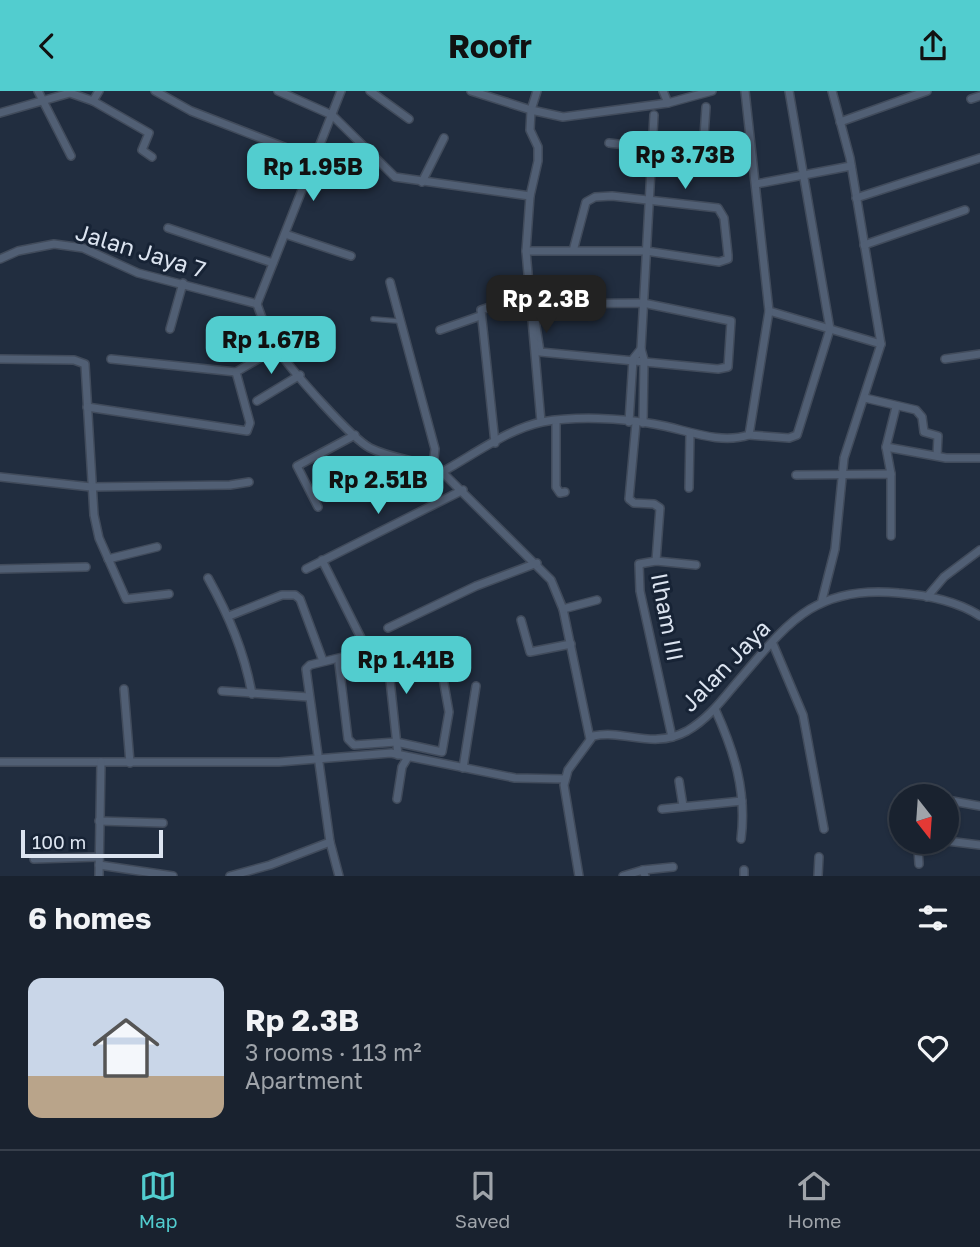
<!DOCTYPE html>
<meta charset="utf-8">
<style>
:root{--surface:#19222f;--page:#262f3b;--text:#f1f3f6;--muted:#9fa4aa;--line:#373f4b;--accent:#52cdcf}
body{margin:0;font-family:"Golos Text",sans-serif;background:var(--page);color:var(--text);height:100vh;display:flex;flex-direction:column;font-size:26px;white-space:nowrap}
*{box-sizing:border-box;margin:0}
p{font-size:23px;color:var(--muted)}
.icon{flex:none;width:38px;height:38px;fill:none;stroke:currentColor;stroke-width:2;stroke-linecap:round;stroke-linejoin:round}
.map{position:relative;height:785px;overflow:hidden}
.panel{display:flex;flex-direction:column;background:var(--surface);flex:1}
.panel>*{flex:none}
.needle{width:46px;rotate:163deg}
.tools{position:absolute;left:889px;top:693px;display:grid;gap:14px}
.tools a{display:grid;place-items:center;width:70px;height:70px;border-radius:50%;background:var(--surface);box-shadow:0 2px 5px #0004,0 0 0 2px var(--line);font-size:35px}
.scale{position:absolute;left:21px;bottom:18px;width:142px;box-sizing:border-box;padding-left:7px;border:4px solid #dce4f0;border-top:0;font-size:19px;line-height:24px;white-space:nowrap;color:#dce4f0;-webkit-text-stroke:5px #172335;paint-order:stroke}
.price{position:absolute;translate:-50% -60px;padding:0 16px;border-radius:14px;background:var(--accent);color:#111;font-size:23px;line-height:46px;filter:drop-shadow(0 2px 4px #0008)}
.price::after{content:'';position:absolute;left:50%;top:42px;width:21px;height:16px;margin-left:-10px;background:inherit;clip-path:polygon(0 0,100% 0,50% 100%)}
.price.current{background:#222;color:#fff}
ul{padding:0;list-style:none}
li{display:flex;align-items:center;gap:21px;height:175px;padding:0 28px}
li+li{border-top:2px solid var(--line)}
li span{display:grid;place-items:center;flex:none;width:196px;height:140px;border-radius:14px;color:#555}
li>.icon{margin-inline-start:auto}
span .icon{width:84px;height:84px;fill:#fffc;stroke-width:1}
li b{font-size:30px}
h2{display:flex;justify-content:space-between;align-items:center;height:84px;padding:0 28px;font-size:30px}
header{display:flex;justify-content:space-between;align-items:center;height:91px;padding:0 28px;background:var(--accent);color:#111;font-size:32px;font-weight:700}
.dock{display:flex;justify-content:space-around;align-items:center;height:98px;border-top:2px solid var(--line);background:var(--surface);font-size:19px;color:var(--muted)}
.dock a{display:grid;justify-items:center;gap:4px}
.dock .current{color:var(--accent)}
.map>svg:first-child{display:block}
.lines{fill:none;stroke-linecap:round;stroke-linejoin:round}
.service-casing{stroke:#414b5b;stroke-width:6}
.minor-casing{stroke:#414b5b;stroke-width:10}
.service{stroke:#515f74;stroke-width:3.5}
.minor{stroke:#515f74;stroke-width:7}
.labels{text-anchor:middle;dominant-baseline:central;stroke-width:6;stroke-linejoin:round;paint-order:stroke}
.street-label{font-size:23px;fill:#dce4f0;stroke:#172335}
</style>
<header><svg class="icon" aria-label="back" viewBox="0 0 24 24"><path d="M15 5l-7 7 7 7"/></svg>Roofr<svg class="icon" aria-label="share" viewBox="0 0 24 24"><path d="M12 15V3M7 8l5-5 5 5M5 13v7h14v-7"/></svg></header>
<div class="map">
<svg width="980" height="785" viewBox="0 0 980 785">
<rect width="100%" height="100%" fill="#212d3f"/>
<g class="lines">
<defs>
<polyline id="service" points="373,228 398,230"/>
<g id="minor">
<polyline points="38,0 71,65"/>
<polyline points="155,0 191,20 315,68"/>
<polyline points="278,0 332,24 395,86 530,105"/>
<polyline points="370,0 409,28"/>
<polyline points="471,0 531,19 537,0"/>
<polyline points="663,0 668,12"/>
<polyline points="745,0 769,220 881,253 844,367 835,458 822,509"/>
<polyline points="832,0 850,67 881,253"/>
<polyline points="971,8 980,5"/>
<polyline points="93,10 149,42 142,59 152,66"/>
<polyline points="0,22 70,2 93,10 99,0"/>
<polyline points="840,31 927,0"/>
<polyline points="609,52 652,57"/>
<polyline points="652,52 721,63"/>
<polyline points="703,60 706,16"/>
<polyline points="422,91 444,47"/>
<polyline points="756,93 851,75"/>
<polyline points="856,107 980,67"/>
<polyline points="168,137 273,172"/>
<polyline points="285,143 351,165"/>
<polyline points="864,154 965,119"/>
<polyline points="526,160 646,160 719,171 728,168 728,164 724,127 718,117 612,105 595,106 586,111 573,160"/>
<polyline points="0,168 18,160 54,153 83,157 138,182 257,213"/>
<polyline points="390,191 435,358 433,375"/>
<polygon points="643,212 731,230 728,276 718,278 540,261 534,222 535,213"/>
<path d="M257,213c6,18 13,34 23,49 14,20 71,85 90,95 24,12 52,12 72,24l109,108 12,29 27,130"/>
<polyline points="257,213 341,0"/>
<polyline points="170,238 183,192"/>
<polyline points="440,239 480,225"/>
<polyline points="0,268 74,269 85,273 94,424 99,447 126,508 169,503"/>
<polyline points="111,268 236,281 277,257"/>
<polyline points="945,268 980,263"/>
<polyline points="865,307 916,319 922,326 924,341 938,345 937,365"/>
<polyline points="257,310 300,284"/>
<polyline points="87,316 247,340 250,332 236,281"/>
<polyline points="556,330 556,396 560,402 565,401"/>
<polyline points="541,331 526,160 530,105 538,70 538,56 530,39 531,19 563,26 668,12 712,0"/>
<polyline points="629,331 633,268 641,258"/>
<polyline points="636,332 629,408 634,412 654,413 660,417 656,470"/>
<polyline points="643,332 644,269 641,258 654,24"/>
<polyline points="749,344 789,347 797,344 830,238 789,0"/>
<polyline points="495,352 481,219 529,202"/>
<polyline points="886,356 946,367 980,367"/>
<path d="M442,381c31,-17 66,-43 100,-50 34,-6 79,-4 112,2 31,5 64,21 95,11l20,-124"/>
<polyline points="891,383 886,356 896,316"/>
<polyline points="796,384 891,383 891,445"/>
<polyline points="0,386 91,396 230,394 249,391"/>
<polyline points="689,397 690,342"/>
<polyline points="318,416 297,375 355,344"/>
<polyline points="108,468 157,456"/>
<polyline points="322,469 366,557 359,562 310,574 306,578 330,751 339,785"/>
<polyline points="0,478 86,476"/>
<polyline points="306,478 463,399"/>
<path d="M208,487c21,38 36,73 44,116"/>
<polyline points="927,506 944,486 980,459"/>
<polyline points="563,518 597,509"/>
<polyline points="229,525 282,504 295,504 300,508 323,570"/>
<polyline points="521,529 530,561 571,553"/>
<polyline points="388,537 476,495 537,472"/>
<polyline points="773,553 803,624 824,738"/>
<polygon points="387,561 427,565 440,570 449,621 442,661 396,651 354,654 348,648 339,573"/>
<polyline points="387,561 398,664"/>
<polyline points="124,598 130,672"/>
<polyline points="222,600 309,606"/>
<path d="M715,618c19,42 32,82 26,130"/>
<polyline points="672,646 640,500 639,473 656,470 696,474"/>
<polyline points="0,671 279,671 391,662 515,687 565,688"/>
<polyline points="463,677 476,595"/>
<polyline points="679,690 683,715"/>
<polyline points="917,703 928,705"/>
<polyline points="397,708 402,676 408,666"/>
<polyline points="947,709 980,715"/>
<polyline points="662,718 742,710"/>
<polyline points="99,730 163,732"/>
<polyline points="947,750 980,754"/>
<polyline points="34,768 98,766"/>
<polyline points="919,773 918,757 921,751"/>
<polyline points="99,774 173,785"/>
<polyline points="643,779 673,776"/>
<polyline points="744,779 744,785"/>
<polyline points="99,785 101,671"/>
<polyline points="230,785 270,774 330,751"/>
<path d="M579,785l-15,-91 4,-15 25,-34c32,-7 59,14 94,-5 19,-11 32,-27 46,-44 52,-60 78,-103 166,-94 27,2 58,8 81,23"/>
<polyline points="623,785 643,779 645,785"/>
<polyline points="818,785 819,766"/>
</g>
</defs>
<use href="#service" class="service-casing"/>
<use href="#minor" class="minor-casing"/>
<use href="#service" class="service"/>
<use href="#minor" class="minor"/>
</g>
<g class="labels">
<g class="street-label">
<text transform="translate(141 159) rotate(17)">Jalan Jaya 7</text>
<text transform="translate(668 526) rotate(79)">Ilham III</text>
<text transform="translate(725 574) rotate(-46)">Jalan Jaya</text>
</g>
</g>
</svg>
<div class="tools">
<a><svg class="needle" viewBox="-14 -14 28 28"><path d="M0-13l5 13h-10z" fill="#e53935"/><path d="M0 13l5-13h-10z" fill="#9fa4aa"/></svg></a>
</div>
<div class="scale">100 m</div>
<b class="price" style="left:685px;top:100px">Rp 3.73B</b>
<b class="price" style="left:313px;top:112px">Rp 1.95B</b>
<b class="price current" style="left:546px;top:244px">Rp 2.3B</b>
<b class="price" style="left:271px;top:285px">Rp 1.67B</b>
<b class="price" style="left:378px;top:425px">Rp 2.51B</b>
<b class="price" style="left:406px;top:605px">Rp 1.41B</b>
</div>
<section class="panel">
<h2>6 homes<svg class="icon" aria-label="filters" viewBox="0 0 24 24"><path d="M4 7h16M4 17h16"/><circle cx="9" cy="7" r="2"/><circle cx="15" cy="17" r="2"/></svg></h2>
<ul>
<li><span style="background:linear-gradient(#c9d6e8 70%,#b9a48a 0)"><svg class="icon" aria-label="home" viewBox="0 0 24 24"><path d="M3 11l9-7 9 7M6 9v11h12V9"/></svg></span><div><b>Rp 2.3B</b><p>3 rooms · 113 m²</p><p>Apartment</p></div><svg class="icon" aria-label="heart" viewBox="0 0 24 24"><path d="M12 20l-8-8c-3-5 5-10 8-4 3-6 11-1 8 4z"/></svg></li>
</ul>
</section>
<nav class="dock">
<a class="current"><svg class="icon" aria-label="map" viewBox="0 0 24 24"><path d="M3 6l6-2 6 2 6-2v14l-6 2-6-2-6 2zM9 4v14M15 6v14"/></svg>Map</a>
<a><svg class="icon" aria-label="saved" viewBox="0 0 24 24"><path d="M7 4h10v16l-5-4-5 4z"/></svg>Saved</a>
<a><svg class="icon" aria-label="home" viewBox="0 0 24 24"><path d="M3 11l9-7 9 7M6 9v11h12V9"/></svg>Home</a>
</nav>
